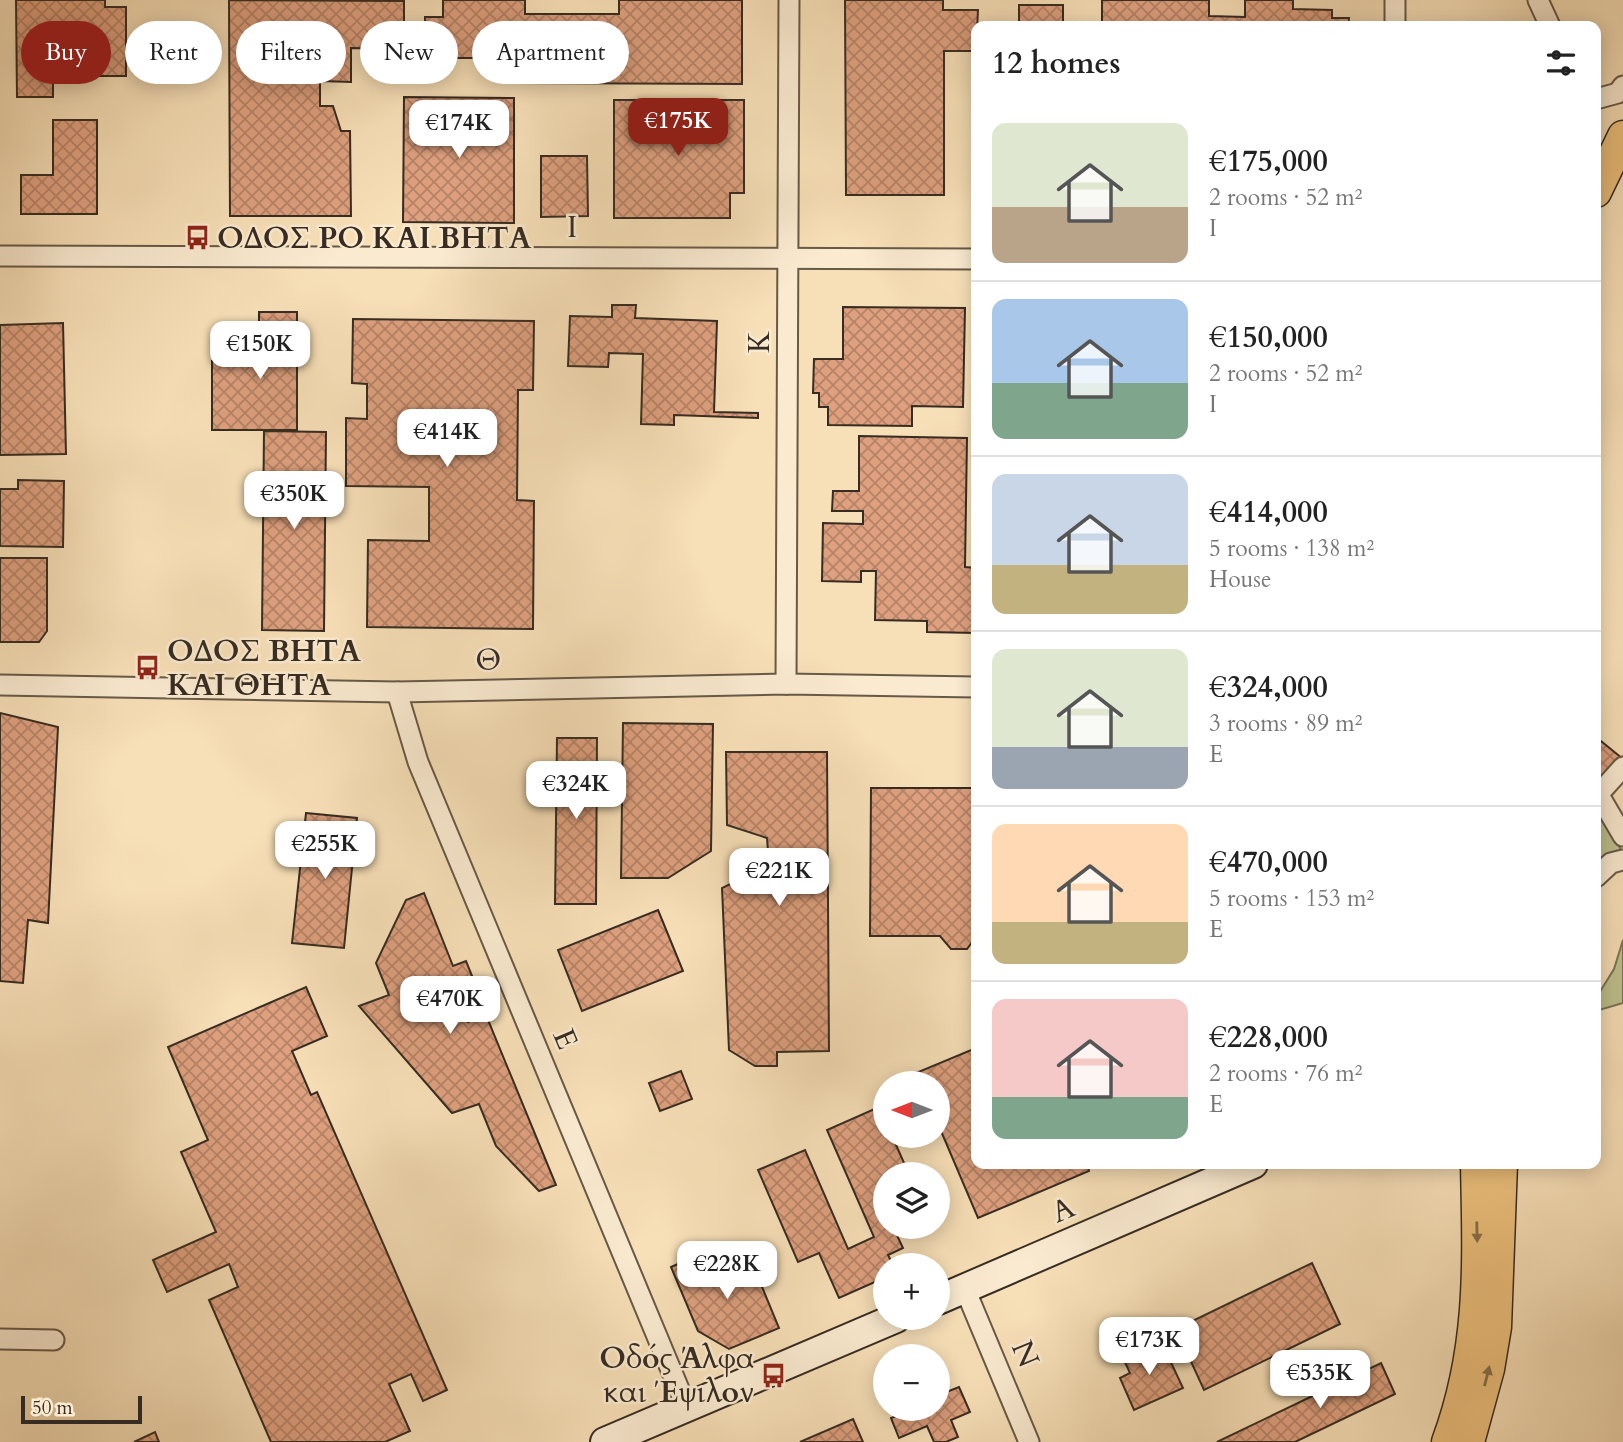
<!DOCTYPE html>
<meta charset="utf-8">
<style>
:root{--surface:#fff;--page:#f6f6f6;--text:#222;--muted:#767676;--line:#e0e0e0;--accent:#8f2418}
body{margin:0;font-family:Cardo,serif;background:var(--page);color:var(--text);height:100vh;display:flex;flex-direction:column;font-size:26px;white-space:nowrap}
*{box-sizing:border-box;margin:0}
p{font-size:23px;color:var(--muted)}
.icon{flex:none;width:38px;height:38px;fill:none;stroke:currentColor;stroke-width:2;stroke-linecap:round;stroke-linejoin:round}
.map{position:relative;flex:1;overflow:hidden}
.panel{position:absolute;left:971px;top:21px;width:630px;height:1148px;display:flex;flex-direction:column;background:var(--surface);border-radius:14px;box-shadow:0 4px 18px #0003}
.panel>*{flex:none}
.banner{position:absolute;left:21px;top:21px;width:665px;height:63px;display:flex;gap:14px}
.needle{width:46px;rotate:270deg}
.buttons{position:absolute;left:873px;top:1071px;display:grid;gap:14px}
.buttons a{display:grid;place-items:center;width:77px;height:77px;border-radius:50%;background:var(--surface);box-shadow:0 4px 18px #0003;font-size:35px}
.scale{position:absolute;left:21px;bottom:18px;width:121px;box-sizing:border-box;padding-left:7px;border:4px solid #362c22;border-top:0;font-size:19px;line-height:24px;white-space:nowrap;color:#362c22;-webkit-text-stroke:5px #faead0;paint-order:stroke}
.price{position:absolute;translate:-50% -60px;padding:0 16px;border-radius:14px;background:#fff;color:#222;font-size:23px;line-height:46px;filter:drop-shadow(0 2px 4px #0008)}
.price::after{content:'';position:absolute;left:50%;top:42px;width:21px;height:16px;margin-left:-10px;background:inherit;clip-path:polygon(0 0,100% 0,50% 100%)}
.price.selected{background:var(--accent);color:#fff}
ul{padding:0;list-style:none}
li{display:flex;align-items:center;gap:21px;height:175px;padding:0 21px}
li+li{border-top:2px solid var(--line)}
li span{display:grid;place-items:center;flex:none;width:196px;height:140px;border-radius:14px;color:#555}
li>.icon{margin-inline-start:auto}
span .icon{width:84px;height:84px;fill:#fffc;stroke-width:1}
li b{font-size:30px}
h2{display:flex;justify-content:space-between;align-items:center;height:84px;padding:0 21px;font-size:30px}
.pill{padding:0 24px;border-radius:32px;background:var(--surface);box-shadow:0 4px 18px #0003;font-size:24px;line-height:63px}
.pill.selected{background:var(--accent);color:#fff}
.map>svg:first-child{display:block}
.park{fill:#bec18e;stroke:#7a7658;stroke-width:2}
.building{fill:url(#building-cross-hatch);stroke:#362c22;stroke-width:2}
.lines{fill:none;stroke-linecap:round;stroke-linejoin:round}
.street-casing{stroke:#665947;stroke-width:23}
.secondary-casing{stroke:#362c22;stroke-width:32}
.primary-casing{stroke:#362c22;stroke-width:33}
.street{stroke:#faead0;stroke-width:19}
.secondary{stroke:#faead0;stroke-width:28}
.primary{stroke:#ecc07c;stroke-width:30}
.oneway{fill:#886f4a}
.labels{text-anchor:middle;dominant-baseline:central;stroke-width:5;stroke-linejoin:round;paint-order:stroke}
.street-label{font-size:30px;fill:#362c22;stroke:#faead0}
.poi-label{font-size:30px;font-weight:bold;fill:#362c22;stroke:#faead0;text-anchor:start}
</style>
<div class="map">
<svg width="1623" height="1442" viewBox="0 0 1623 1442">
<defs>
<pattern id="building-cross-hatch" width="8" height="8" patternUnits="userSpaceOnUse" patternTransform="scale(1.75)"><rect width="8" height="8" fill="#dea07e"/><path d="M0 0l8 8M0 8l8-8" fill="none" stroke="#b58367"/></pattern>
</defs>
<rect width="100%" height="100%" fill="#f7dfb7"/>
<filter id="stains"><feTurbulence type="fractalNoise" baseFrequency=".00286" numOctaves="4"/><feColorMatrix values="0 0 0 0 .2 0 0 0 0 .09 0 0 0 0 .02 0 0 0 .5 -.17"/></filter>
<radialGradient id="worn" r=".72"><stop offset=".6" stop-color="#630" stop-opacity="0"/><stop offset="1" stop-color="#630" stop-opacity=".3"/></radialGradient>
<g class="park">
<polygon points="1596,811 1622,851 1596,860"/>
<polygon points="1623,940 1623,1003 1596,1011 1596,998 1614,969"/>
</g>
<g class="building">
<polygon points="16,0 105,0 105,7 126,7 126,76 53,76 53,97 17,97"/>
<polygon points="229,0 404,1 404,49 351,48 351,82 320,81 320,106 333,106 341,131 350,131 351,216 230,216"/>
<polygon points="443,0 525,0 525,14 619,14 619,0 742,0 742,84 516,83 516,58 425,58 425,17 443,17"/>
<polygon points="845,0 943,0 943,10 978,10 976,51 944,51 944,195 846,195"/>
<polygon points="1102,0 1209,0 1209,16 1245,17 1245,0 1293,0 1293,9 1332,10 1332,18 1349,18 1348,26 1102,26"/>
<rect x="1019" y="5" width="44" height="21"/>
<polygon points="404,97 514,98 514,223 403,222"/>
<polygon points="614,100 744,100 744,193 730,193 730,218 614,218"/>
<polygon points="53,120 97,120 97,214 21,214 21,175 53,175"/>
<polygon points="541,156 587,156 588,216 541,217"/>
<polygon points="612,305 636,305 635,318 717,321 714,412 758,413 758,418 674,415 674,425 641,424 643,354 609,353 608,367 568,366 570,316 612,317"/>
<polygon points="843,307 965,308 963,407 912,406 912,426 828,425 828,407 819,407 819,393 813,393 814,359 843,359"/>
<polygon points="259,312 297,312 297,430 212,430 212,361 259,361"/>
<polygon points="353,319 534,321 533,390 518,390 517,500 534,501 533,629 367,627 368,540 429,541 429,487 346,486 346,418 367,419 367,384 352,383"/>
<polygon points="63,323 66,454 0,455 0,325"/>
<polygon points="264,431 326,432 324,631 262,630"/>
<polygon points="859,436 967,438 965,567 976,568 976,633 927,632 927,621 875,620 876,571 861,571 861,582 822,581 823,523 863,524 863,511 832,511 833,491 859,491"/>
<polygon points="18,480 64,481 63,547 0,546 0,489 18,489"/>
<polygon points="0,558 47,558 47,631 39,642 0,642"/>
<polygon points="0,713 58,727 48,923 28,920 23,983 0,981"/>
<polygon points="623,723 713,724 711,851 668,878 621,878"/>
<polygon points="1596,737 1623,759 1596,783"/>
<polygon points="557,738 597,738 596,904 555,904"/>
<polygon points="726,752 827,752 829,1051 777,1052 777,1066 755,1066 729,1050 722,888 769,865 767,838 727,825"/>
<polygon points="871,788 976,788 976,937 967,949 951,949 940,936 870,936"/>
<polygon points="306,813 357,818 344,948 292,943"/>
<polygon points="424,893 453,966 466,961 481,998 462,1007 468,1022 486,1015 556,1185 539,1191 496,1146 479,1104 452,1113 359,1006 389,995 376,963 406,900"/>
<polygon points="658,910 683,971 582,1011 558,950"/>
<polygon points="306,987 327,1036 292,1051 311,1095 317,1092 447,1390 423,1401 411,1374 389,1384 410,1431 385,1442 271,1442 209,1300 238,1287 229,1264 167,1292 153,1260 216,1232 181,1152 208,1140 168,1047"/>
<polygon points="976,1048 976,1164 1087,1164 1089,1171 978,1218 938,1124 938,1083 921,1083 916,1073"/>
<polygon points="681,1071 692,1099 660,1111 649,1083"/>
<polygon points="879,1107 886,1121 886,1136 892,1136 909,1174 886,1174 886,1227 893,1227 903,1248 888,1255 893,1265 886,1265 886,1277 839,1298 819,1253 798,1262 758,1170 805,1150 848,1249 874,1237 827,1130"/>
<polygon points="748,1253 779,1328 729,1349 698,1331 671,1267 689,1259 696,1276"/>
<polygon points="1312,1263 1340,1324 1204,1390 1176,1329"/>
<polygon points="1153,1344 1160,1360 1168,1356 1183,1388 1134,1410 1120,1378 1130,1373 1123,1358"/>
<polygon points="1381,1363 1395,1394 1295,1442 1217,1442"/>
<polygon points="938,1378 944,1393 959,1387 970,1412 951,1420 958,1437 946,1442 934,1442 927,1426 899,1438 891,1418 914,1409 938,1409"/>
<polygon points="853,1419 863,1442 800,1442"/>
<polygon points="155,1432 159,1442 134,1442"/>
</g>
<g class="lines">
<defs>
<g id="street">
<polyline points="1395,0 1395,26"/>
<polyline points="1538,0 1550,26"/>
<polyline points="1596,99 1618,93 1623,86"/>
<polyline points="0,256 976,259"/>
<polyline points="786,684 789,0"/>
<polyline points="0,685 397,692 786,684 976,687"/>
<polyline points="397,692 418,762 686,1406"/>
<polyline points="1599,795 1623,836"/>
<polyline points="1596,797 1623,767"/>
<polyline points="1596,877 1611,863 1623,860"/>
<polyline points="965,1289 1029,1442"/>
<polyline points="0,1339 54,1340"/>
</g>
<g id="secondary">
<polyline points="938,1300 1253,1164"/>
<polyline points="605,1442 896,1318"/>
</g>
<g id="primary">
<polyline points="1596,192 1623,136"/>
<path d="M1447,1442c35,-94 31,-180 29,-278"/>
<polyline points="1469,1442 1489,1369 1496,1327 1502,1164"/>
</g>
</defs>
<use href="#street" class="street-casing"/>
<use href="#secondary" class="secondary-casing"/>
<use href="#primary" class="primary-casing"/>
<use href="#street" class="street"/>
<use href="#secondary" class="secondary"/>
<use href="#primary" class="primary"/>
</g>
<defs><path id="oneway-solid" d="M-6-.8H1V-3.2L6.5 0L1 3.2V.8H-6Z" transform="scale(1.75)"/></defs>
<g class="oneway">
<use href="#oneway-solid" transform="translate(1477 1232) rotate(89)"/>
<use href="#oneway-solid" transform="translate(1487 1376) rotate(-76)"/>
</g>
<defs>
<symbol id="bus-bare" viewBox="-9 -9 18 18"><path d="M-5-6H5V4H4V6H2V4H-2V6H-4V4H-5ZM-3.5-4V0h7V-4ZM-3.5 1.2v1.5H-2V1.2ZM2 1.2v1.5H3.5V1.2Z" fill="#8f2418" stroke="#faead0" stroke-width="2.5" paint-order="stroke"/></symbol>
</defs>
<g fill-rule="evenodd">
<use href="#bus-bare" x="180" y="220" width="35" height="35"/>
<use href="#bus-bare" x="130" y="650" width="35" height="35"/>
<use href="#bus-bare" x="756" y="1358" width="35" height="35"/>
</g>
<g class="labels">
<g class="street-label">
<text x="572" y="227">Ι</text>
<text transform="translate(759 342) rotate(-90)">Κ</text>
<text transform="translate(488 660) rotate(-1)">Θ</text>
<text transform="translate(565 1039) rotate(67)">Ε</text>
<text transform="translate(1063 1210) rotate(-23)">Α</text>
<text transform="translate(1025 1354) rotate(67)">Ν</text>
</g>
<g class="poi-label">
<text x="217" y="238">ΟΔΟΣ ΡΟ ΚΑΙ ΒΗΤΑ</text>
<text x="167" y="651">ΟΔΟΣ ΒΗΤΑ<tspan x="167" dy="34">ΚΑΙ ΘΗΤΑ</tspan></text>
<text x="754" y="1358" text-anchor="end">Οδός Άλφα<tspan x="754" dy="34">και Έψιλον</tspan></text>
</g>
</g>
<rect width="100%" height="100%" filter="url(#stains)"/>
<rect width="100%" height="100%" fill="url(#worn)"/>
</svg>
<div class="buttons">
<a><svg class="needle" viewBox="-14 -14 28 28"><path d="M0-13l5 13h-10z" fill="#e53935"/><path d="M0 13l5-13h-10z" fill="#767676"/></svg></a>
<a><svg class="icon" aria-label="layers" viewBox="0 0 24 24"><path d="M12 4l9 5-9 5-9-5zM3 14l9 5 9-5"/></svg></a>
<a>+</a>
<a>−</a>
</div>
<div class="scale">50 m</div>
<b class="price selected" style="left:678px;top:158px">€175K</b>
<b class="price" style="left:459px;top:160px">€174K</b>
<b class="price" style="left:260px;top:381px">€150K</b>
<b class="price" style="left:447px;top:469px">€414K</b>
<b class="price" style="left:294px;top:531px">€350K</b>
<b class="price" style="left:576px;top:821px">€324K</b>
<b class="price" style="left:325px;top:881px">€255K</b>
<b class="price" style="left:779px;top:908px">€221K</b>
<b class="price" style="left:450px;top:1036px">€470K</b>
<b class="price" style="left:727px;top:1301px">€228K</b>
<b class="price" style="left:1149px;top:1377px">€173K</b>
<b class="price" style="left:1320px;top:1410px">€535K</b>
<div class="banner">
<a class="pill selected">Buy</a>
<a class="pill">Rent</a>
<a class="pill">Filters</a>
<a class="pill">New</a>
<a class="pill">Apartment</a>
</div>
<section class="panel">
<h2>12 homes<svg class="icon" aria-label="filters" viewBox="0 0 24 24"><path d="M4 7h16M4 17h16"/><circle cx="9" cy="7" r="2"/><circle cx="15" cy="17" r="2"/></svg></h2>
<ul>
<li><span style="background:linear-gradient(#dfe7d0 60%,#b9a48a 0)"><svg class="icon" aria-label="home" viewBox="0 0 24 24"><path d="M3 11l9-7 9 7M6 9v11h12V9"/></svg></span><div><b>€175,000</b><p>2 rooms · 52 m²</p><p>Ι</p></div></li>
<li><span style="background:linear-gradient(#a9c7e8 60%,#7fa58c 0)"><svg class="icon" aria-label="home" viewBox="0 0 24 24"><path d="M3 11l9-7 9 7M6 9v11h12V9"/></svg></span><div><b>€150,000</b><p>2 rooms · 52 m²</p><p>Ι</p></div></li>
<li><span style="background:linear-gradient(#c9d6e8 65%,#c2b280 0)"><svg class="icon" aria-label="home" viewBox="0 0 24 24"><path d="M3 11l9-7 9 7M6 9v11h12V9"/></svg></span><div><b>€414,000</b><p>5 rooms · 138 m²</p><p>House</p></div></li>
<li><span style="background:linear-gradient(#dfe7d0 70%,#9aa5b1 0)"><svg class="icon" aria-label="home" viewBox="0 0 24 24"><path d="M3 11l9-7 9 7M6 9v11h12V9"/></svg></span><div><b>€324,000</b><p>3 rooms · 89 m²</p><p>Ε</p></div></li>
<li><span style="background:linear-gradient(#ffd9b3 70%,#c2b280 0)"><svg class="icon" aria-label="home" viewBox="0 0 24 24"><path d="M3 11l9-7 9 7M6 9v11h12V9"/></svg></span><div><b>€470,000</b><p>5 rooms · 153 m²</p><p>Ε</p></div></li>
<li><span style="background:linear-gradient(#f6c9c9 70%,#7fa58c 0)"><svg class="icon" aria-label="home" viewBox="0 0 24 24"><path d="M3 11l9-7 9 7M6 9v11h12V9"/></svg></span><div><b>€228,000</b><p>2 rooms · 76 m²</p><p>Ε</p></div></li>
</ul>
</section>
</div>
